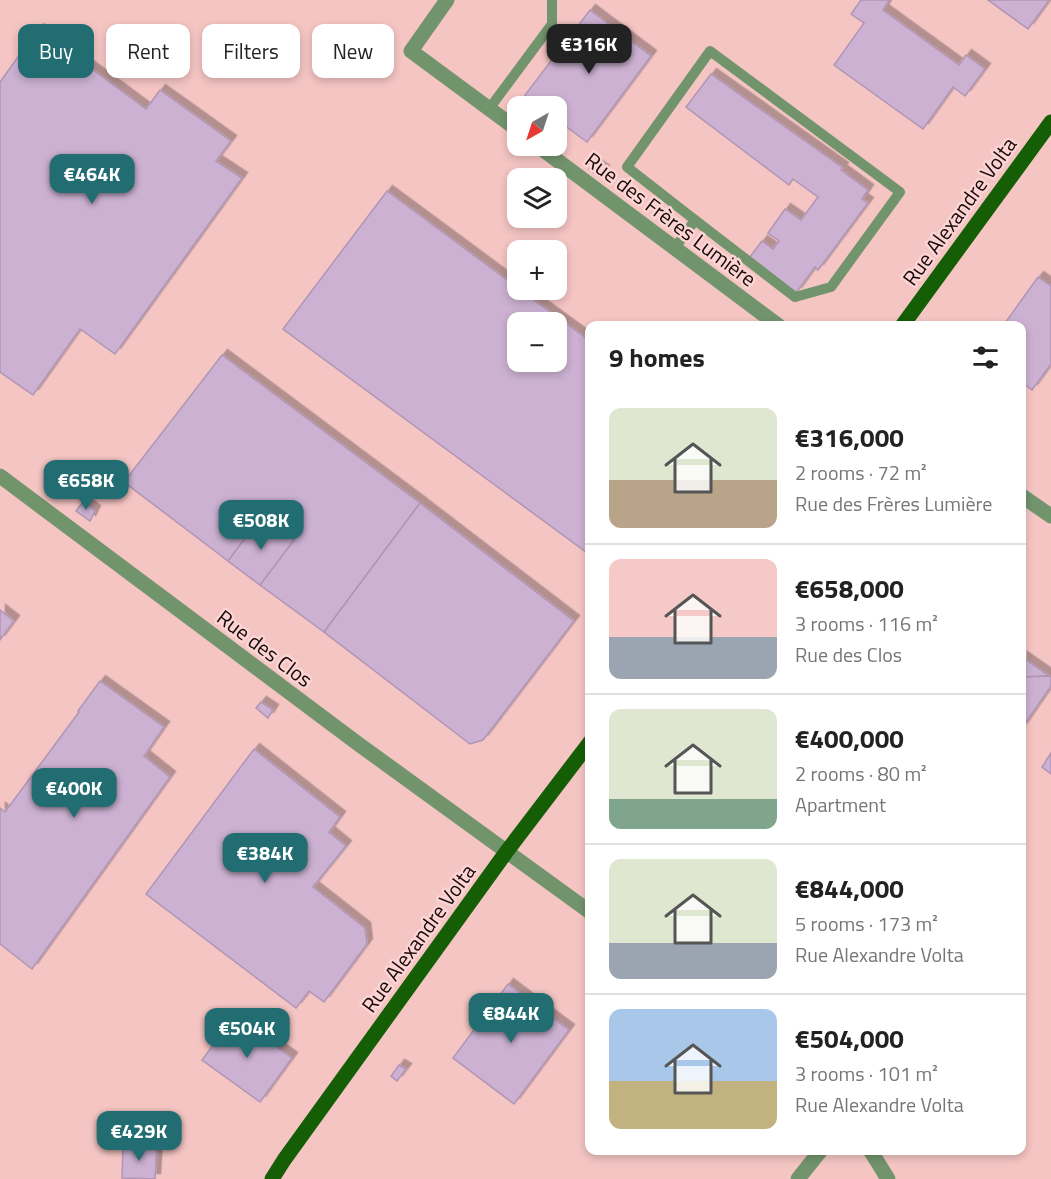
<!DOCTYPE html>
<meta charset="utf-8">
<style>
:root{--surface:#fff;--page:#f6f6f6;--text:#222;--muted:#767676;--line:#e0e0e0;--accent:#216d71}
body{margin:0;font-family:"Titillium Web",sans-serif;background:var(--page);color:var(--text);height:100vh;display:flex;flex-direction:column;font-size:22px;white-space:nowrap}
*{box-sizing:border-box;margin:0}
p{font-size:20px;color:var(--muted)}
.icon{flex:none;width:33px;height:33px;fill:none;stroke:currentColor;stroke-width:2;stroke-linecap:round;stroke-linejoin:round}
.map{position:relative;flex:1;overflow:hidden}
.side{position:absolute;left:585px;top:321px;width:441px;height:834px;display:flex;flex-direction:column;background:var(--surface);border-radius:12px;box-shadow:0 3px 9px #0003}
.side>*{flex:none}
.top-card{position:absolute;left:18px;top:24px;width:477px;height:54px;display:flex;gap:12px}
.needle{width:39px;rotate:219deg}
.buttons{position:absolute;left:507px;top:96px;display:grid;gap:12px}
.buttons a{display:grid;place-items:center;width:60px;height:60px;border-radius:12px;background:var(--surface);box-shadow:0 3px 9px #0003;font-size:30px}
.price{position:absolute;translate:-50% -51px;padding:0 14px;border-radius:12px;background:var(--accent);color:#fff;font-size:20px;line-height:39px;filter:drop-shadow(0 2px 3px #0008)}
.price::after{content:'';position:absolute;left:50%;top:36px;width:18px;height:14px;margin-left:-9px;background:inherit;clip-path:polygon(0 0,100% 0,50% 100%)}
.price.selected{background:#222;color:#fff}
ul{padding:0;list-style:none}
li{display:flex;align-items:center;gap:18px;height:150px;padding:0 24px}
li+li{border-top:2px solid var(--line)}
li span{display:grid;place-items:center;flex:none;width:168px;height:120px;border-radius:12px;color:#555}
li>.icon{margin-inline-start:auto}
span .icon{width:72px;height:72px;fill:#fffc;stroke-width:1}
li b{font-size:26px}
h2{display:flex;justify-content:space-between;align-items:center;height:72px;padding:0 24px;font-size:26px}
.tag{padding:0 21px;border-radius:12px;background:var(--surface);box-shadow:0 3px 9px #0003;font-size:21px;line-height:54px}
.tag.selected{background:var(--accent);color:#fff}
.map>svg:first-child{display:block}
.building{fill:#ccb1d2;stroke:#b095b5;stroke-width:1.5;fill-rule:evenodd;filter:url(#shadow)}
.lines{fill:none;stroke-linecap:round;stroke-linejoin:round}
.service{stroke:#72946c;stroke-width:10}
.minor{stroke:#72946c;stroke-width:15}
.primary{stroke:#165e05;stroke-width:15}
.labels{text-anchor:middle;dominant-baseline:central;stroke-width:5;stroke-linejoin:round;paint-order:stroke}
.street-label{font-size:21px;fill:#170808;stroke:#fbd4d3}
</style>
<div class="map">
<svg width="1051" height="1179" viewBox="0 0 1051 1179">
<defs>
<filter id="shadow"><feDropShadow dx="5.5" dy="-5.5" stdDeviation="0" flood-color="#0004"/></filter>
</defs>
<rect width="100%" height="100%" fill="#f4c5c3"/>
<g class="building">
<polygon points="861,0 889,0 883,10 959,65 966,55 985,69 965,96 953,87 923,129 834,65 864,23 851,14"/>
<polygon points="988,0 1049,0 1028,29"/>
<polygon points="590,10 651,56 587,142 556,119 556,106 540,106 525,95"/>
<polygon points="38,29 146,109 160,90 231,141 216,161 242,178 115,354 80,329 33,395 0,372 0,82"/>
<polygon points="711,74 843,168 841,170 868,190 862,199 868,203 818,270 815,267 796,293 749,258 762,241 773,249 779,241 768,233 785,209 801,220 818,197 793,179 789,185 686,107"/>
<polygon points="593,163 604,171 599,177 589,169"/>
<path d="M387,191l131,97v2h2l70,51v214l-307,-226zM518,322h38v40h-38z"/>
<polygon points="1038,277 1051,286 1051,364 1032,390 1022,382 1022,326 1003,326"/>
<polygon points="222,355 420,503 324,632 260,585 294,540 261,517 228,561 124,482"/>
<polygon points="83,502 95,511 90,521 76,511"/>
<polygon points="420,503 574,621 483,740 470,744 324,632"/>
<polygon points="261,517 294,540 260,585 228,561"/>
<polygon points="0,610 14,621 0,640"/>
<polygon points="1022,657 1049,676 1023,677"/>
<polygon points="1022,657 1023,677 1049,676 1051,677 1051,686 1022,728"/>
<polygon points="100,681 164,727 144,756 170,777 32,969 0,944 0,808 5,812 79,712 78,711"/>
<polygon points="261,702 273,710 268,718 256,708"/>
<polygon points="254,749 340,817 329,832 346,846 313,887 365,928 367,944 324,1002 309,991 296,1008 146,894"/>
<polygon points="1051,753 1051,774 1042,767"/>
<polygon points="508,984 569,1030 514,1104 453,1058"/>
<polygon points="235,1016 292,1058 260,1102 202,1060"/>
<polygon points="399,1065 406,1069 397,1081 391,1076"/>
<polygon points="123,1145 157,1147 155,1179 122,1178"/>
</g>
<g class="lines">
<g class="service">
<polygon points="710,51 900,192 831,287 795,297 695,220 627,167"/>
<polyline points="489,109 552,24 552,0"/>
<polyline points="675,248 695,220"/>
</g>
<g class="minor">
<polyline points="447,0 411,51 518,130"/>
<polyline points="538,146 779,326"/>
<polyline points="0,476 357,743 590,912"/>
<polyline points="1022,496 1051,516"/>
<polyline points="870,1150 888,1179"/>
<polyline points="798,1179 821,1150"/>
</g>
<g class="primary">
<polyline points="902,326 1051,122"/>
<polyline points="272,1179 284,1160 507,851 590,742"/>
</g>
</g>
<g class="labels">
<g class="street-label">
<text transform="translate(959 211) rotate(-54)">Rue Alexandre Volta</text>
<text transform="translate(671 219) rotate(37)">Rue des Frères Lumière</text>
<text transform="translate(265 648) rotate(37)">Rue des Clos</text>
<text transform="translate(418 938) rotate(-54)">Rue Alexandre Volta</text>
</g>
</g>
</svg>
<div class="buttons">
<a><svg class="needle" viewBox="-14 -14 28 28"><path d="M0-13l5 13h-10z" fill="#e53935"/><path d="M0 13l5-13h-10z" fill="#767676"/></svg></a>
<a><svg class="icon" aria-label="layers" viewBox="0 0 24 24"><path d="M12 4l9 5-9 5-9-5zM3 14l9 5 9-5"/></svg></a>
<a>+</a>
<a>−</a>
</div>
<b class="price selected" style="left:589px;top:75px">€316K</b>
<b class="price" style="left:92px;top:205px">€464K</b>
<b class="price" style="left:86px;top:511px">€658K</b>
<b class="price" style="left:261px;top:551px">€508K</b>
<b class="price" style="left:74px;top:819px">€400K</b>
<b class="price" style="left:265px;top:884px">€384K</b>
<b class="price" style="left:511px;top:1044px">€844K</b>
<b class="price" style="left:247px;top:1059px">€504K</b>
<b class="price" style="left:139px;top:1162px">€429K</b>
<div class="top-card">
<a class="tag selected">Buy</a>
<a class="tag">Rent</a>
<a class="tag">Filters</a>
<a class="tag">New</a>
</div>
<section class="side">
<h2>9 homes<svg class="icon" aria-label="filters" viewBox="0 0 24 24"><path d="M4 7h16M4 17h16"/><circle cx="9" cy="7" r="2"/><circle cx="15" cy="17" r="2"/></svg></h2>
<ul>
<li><span style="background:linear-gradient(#dfe7d0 60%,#b9a48a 0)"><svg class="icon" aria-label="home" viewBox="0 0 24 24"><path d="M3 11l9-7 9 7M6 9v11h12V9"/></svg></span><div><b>€316,000</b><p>2 rooms · 72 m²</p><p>Rue des Frères Lumière</p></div></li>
<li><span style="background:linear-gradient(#f6c9c9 65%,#9aa5b1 0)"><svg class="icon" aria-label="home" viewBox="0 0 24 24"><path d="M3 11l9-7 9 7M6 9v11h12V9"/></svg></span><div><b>€658,000</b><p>3 rooms · 116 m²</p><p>Rue des Clos</p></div></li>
<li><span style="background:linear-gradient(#dfe7d0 75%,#7fa58c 0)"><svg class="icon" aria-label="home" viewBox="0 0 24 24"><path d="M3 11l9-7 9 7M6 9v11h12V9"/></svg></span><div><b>€400,000</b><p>2 rooms · 80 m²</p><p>Apartment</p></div></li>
<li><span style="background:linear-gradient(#dfe7d0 70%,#9aa5b1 0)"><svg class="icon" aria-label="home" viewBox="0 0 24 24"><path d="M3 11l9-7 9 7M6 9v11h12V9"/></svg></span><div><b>€844,000</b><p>5 rooms · 173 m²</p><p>Rue Alexandre Volta</p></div></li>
<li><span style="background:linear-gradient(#a9c7e8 60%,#c2b280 0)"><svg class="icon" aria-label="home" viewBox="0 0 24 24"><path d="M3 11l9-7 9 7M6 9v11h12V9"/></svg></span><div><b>€504,000</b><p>3 rooms · 101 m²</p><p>Rue Alexandre Volta</p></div></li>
</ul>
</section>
</div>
